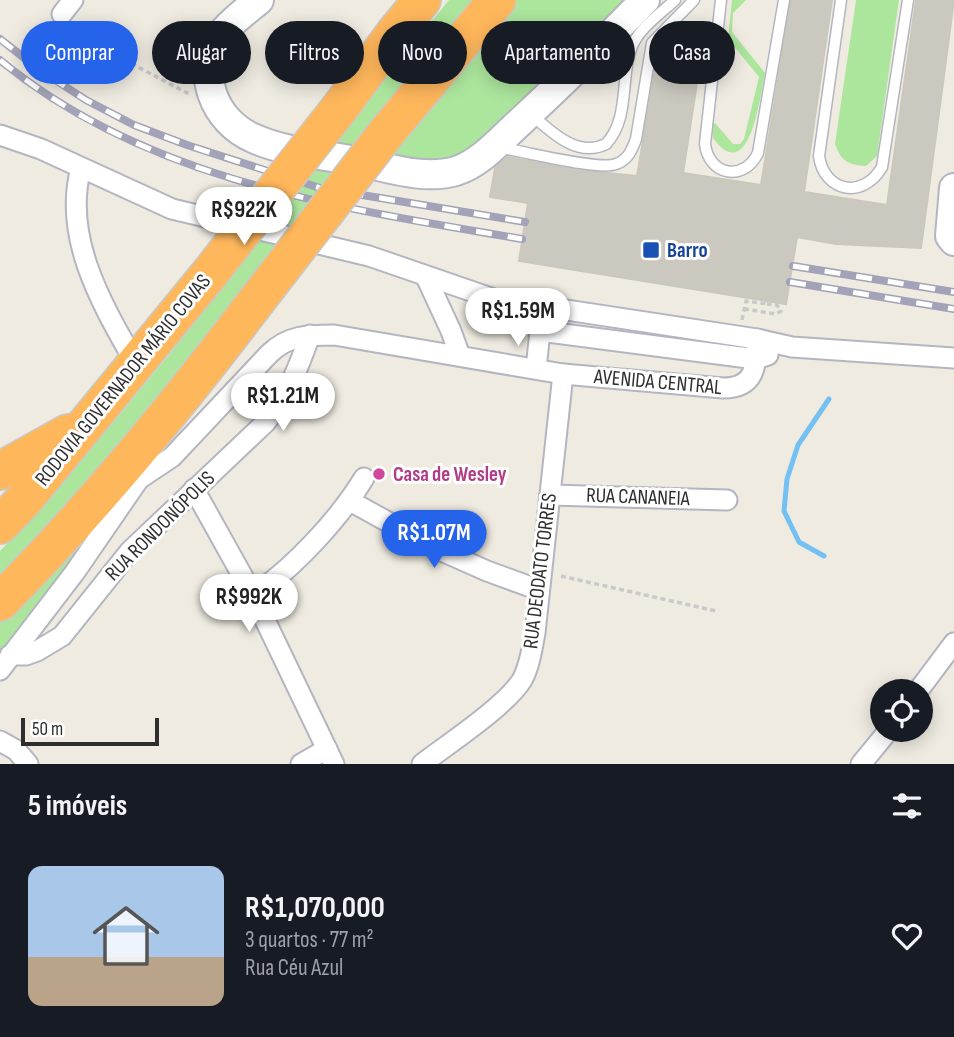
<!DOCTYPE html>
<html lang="pt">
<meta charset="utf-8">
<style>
:root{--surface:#171b24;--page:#20242c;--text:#f1f3f6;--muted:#9ea1a6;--line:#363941;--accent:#2563eb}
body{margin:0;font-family:"Sofia Sans Condensed",sans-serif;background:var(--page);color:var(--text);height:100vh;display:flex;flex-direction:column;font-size:26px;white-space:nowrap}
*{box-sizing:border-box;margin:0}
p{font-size:23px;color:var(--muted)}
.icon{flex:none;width:38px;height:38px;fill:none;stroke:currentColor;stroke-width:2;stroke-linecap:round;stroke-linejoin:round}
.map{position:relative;height:764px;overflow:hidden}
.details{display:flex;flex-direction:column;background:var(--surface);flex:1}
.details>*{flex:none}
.banner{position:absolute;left:21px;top:21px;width:914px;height:63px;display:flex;gap:14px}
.tools{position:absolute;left:870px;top:679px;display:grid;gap:14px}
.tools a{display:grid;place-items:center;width:63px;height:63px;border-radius:50%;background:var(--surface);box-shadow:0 4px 18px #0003;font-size:35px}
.scale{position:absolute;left:21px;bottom:18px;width:138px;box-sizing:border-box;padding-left:7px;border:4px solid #2e2e2e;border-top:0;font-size:19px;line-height:24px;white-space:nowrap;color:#2e2e2e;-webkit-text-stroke:5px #fff;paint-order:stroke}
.price{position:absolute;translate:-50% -60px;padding:0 16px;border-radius:24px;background:#fff;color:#222;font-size:23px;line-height:46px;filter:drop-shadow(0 2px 4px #0008)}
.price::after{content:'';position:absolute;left:50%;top:42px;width:21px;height:16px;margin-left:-10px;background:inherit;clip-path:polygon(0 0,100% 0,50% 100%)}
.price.on{background:var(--accent);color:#fff}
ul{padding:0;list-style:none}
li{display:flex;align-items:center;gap:21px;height:175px;padding:0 28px}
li+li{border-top:2px solid var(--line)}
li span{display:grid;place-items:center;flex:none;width:196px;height:140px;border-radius:14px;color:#555}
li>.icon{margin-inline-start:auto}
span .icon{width:84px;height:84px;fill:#fffc;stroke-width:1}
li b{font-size:30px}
h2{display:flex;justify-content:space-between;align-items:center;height:84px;padding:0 28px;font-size:30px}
.chip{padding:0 24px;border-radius:32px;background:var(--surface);box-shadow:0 4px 18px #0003;font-size:24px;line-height:63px}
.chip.on{background:var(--accent);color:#fff}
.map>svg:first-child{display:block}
.green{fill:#ace69d}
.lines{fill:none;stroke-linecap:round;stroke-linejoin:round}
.stream{stroke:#73c0f2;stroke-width:5}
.building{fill:#cbc9bf;stroke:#cbc7ba;stroke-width:2}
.lane-casing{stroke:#b4b5c1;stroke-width:13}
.street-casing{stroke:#b4b5c1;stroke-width:23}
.secondary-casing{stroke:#b4b5c1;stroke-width:32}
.highway-casing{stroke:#c9c9c9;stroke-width:40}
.path{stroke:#c9c9c9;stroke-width:3.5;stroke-dasharray:5 3.5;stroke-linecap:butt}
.lane{stroke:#fff;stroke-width:10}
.street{stroke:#fff;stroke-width:19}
.secondary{stroke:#fff;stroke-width:28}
.highway{stroke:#ffb75c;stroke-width:37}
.rail-casing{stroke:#a2a3b8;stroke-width:8}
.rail{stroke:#fff;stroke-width:5;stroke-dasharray:16;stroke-linecap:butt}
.highway-bridge-casing{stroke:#c9c9c9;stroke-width:40;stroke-linecap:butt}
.highway-bridge{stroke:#ffb75c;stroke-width:37}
.transit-dot{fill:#1a4fb4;stroke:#fff;stroke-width:2.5}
.hotel-dot{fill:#d1479c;stroke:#fff;stroke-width:2.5}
.labels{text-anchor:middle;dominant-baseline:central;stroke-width:6;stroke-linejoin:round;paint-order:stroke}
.transit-label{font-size:21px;font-weight:bold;fill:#164399;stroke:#fff;text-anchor:start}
.street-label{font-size:21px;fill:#2e2e2e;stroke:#fff}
.hotel-label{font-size:21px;font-weight:bold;fill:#b23c85;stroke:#fff;text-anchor:start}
</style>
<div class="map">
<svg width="954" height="764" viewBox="0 0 954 764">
<rect width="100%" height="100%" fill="#efebe1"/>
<g class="green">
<path d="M449,0h37l-230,283 -256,308v-40c162,-173 299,-368 449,-551z"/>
<polygon points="497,0 629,0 460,161 382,166"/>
<path d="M732,0h14l-13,13 -1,19 33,41c-5,22 -15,115 -52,65v-14l2,-1 18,21h7l4,-5 15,-62 -31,-38z"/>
<path d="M856,0h43l-22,156 -11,10c-18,-1 -25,-5 -31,-22z"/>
<polygon points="181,406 0,663 0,614"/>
</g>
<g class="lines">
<polyline class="stream" points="824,556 799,542 784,511 787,479 798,445 829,399"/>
</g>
<polygon class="building" points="791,0 832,0 804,192 887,205 916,0 954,0 921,248 836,244 797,237 786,304 519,261 528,203 490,197 495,168 508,157 577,170 637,176 659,47 662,43 668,41 695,46 702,51 683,173 761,185"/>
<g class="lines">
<defs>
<g id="lane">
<path d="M721,0l-16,144c4,32 39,38 53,9l26,-153"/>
<path d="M841,0l-22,156c5,36 44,44 63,11l26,-167"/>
<path d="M660,36c22,-8 40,0 55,17"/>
<path d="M532,115c20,18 46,43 74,29 25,-27 13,-68 27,-100 8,-17 28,-31 42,-44"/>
<path d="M501,148c22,3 99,23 115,16 12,-4 16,-14 20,-25l16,-96 42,-43"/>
</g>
<g id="street">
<polyline points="62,14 73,0"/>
<polyline points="0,135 41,149 172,209 369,256 494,299 757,339 792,347 954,358"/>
<path d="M81,168c-19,70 22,138 55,196"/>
<polyline points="426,277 451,331 460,356"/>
<polyline points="526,303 540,331 756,359 768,355"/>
<polyline points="536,369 540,331"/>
<polyline points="194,489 253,595 334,764"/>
<polyline points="550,495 727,500"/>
<polyline points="350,501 435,548 487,571 539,590"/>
<path d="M253,595c39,-25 87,-77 111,-117"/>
<path d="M10,655h16l11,-4 25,-15 68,-85 136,-129c22,-28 32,-53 44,-87"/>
<path d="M0,670l75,-98 64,-93 33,-22 97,-103c19,-19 40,-19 65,-19l229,39 160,14c33,0 33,-22 34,-49"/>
<polyline points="918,691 954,643"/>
<polyline points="0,741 16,750 28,764"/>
<polyline points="301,764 327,749"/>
<path d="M422,764c26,-20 84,-58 100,-84 8,-14 10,-32 13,-47l28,-259"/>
<polyline points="861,764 889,730"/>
</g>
<g id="secondary">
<path d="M259,0c-13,11 -29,22 -39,36 -25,37 -6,85 33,102 30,14 66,16 98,22 33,6 71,21 105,11 25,-8 44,-31 63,-48 43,-40 85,-81 126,-123"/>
<polyline points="954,188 950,236 954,241"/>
</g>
<g id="highway">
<polyline points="342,105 394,34 422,0"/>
<polyline points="387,132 497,0"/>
<polyline points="0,471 68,433"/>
<polyline points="0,525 24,500 210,273"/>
<path d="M0,602c91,-92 173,-191 251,-294"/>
</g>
</defs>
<use href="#lane" class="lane-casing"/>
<use href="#street" class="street-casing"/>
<use href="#secondary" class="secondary-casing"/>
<use href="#highway" class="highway-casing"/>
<g class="path">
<polyline points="76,24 136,66 191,95"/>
<polyline points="836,235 840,236"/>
<polyline points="744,309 776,314 781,311 777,305 767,304"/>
<polyline points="742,320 746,301 767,304 767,301"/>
<polyline points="561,576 716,611"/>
</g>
<use href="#lane" class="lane"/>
<use href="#street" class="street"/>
<use href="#secondary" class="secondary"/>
<use href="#highway" class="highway"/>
<defs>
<g id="rail">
<polyline points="0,39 37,68 86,100 134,125 187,145 320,188 525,222"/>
<path d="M0,60c147,121 341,148 522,179"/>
<polyline points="793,266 954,292"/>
<polyline points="790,282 954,309"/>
</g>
</defs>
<use href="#rail" class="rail-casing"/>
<use href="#rail" class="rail"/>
<defs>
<g id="highway-bridge">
<polyline points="210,273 342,105"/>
<polyline points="251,308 387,132"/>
</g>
</defs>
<use href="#highway-bridge" class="highway-bridge-casing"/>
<use href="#highway-bridge" class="highway-bridge"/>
</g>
<rect class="transit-dot" x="642" y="241" width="18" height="18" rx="3.5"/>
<circle class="hotel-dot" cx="379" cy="474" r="7"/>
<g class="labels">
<g class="transit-label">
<text x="667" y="250">Barro</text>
</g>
<g class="street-label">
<text transform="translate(123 380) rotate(-51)">RODOVIA GOVERNADOR MÁRIO COVAS</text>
<text transform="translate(658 382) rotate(5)">AVENIDA CENTRAL</text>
<text transform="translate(638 497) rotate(2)">RUA CANANEIA</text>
<text transform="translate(160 526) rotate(-45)">RUA RONDONÓPOLIS</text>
<text transform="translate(540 571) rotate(-83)">RUA DEODATO TORRES</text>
</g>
<g class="hotel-label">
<text x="393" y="474">Casa de Wesley</text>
</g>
</g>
</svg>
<div class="tools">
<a><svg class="icon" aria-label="locate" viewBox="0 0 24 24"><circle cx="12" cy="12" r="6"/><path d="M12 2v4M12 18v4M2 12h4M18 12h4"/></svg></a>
</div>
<div class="scale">50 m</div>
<b class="price" style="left:244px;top:247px">R$922K</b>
<b class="price" style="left:518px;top:348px">R$1.59M</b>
<b class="price" style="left:283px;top:433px">R$1.21M</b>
<b class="price on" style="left:434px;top:570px">R$1.07M</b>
<b class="price" style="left:249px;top:634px">R$992K</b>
<div class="banner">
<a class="chip on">Comprar</a>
<a class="chip">Alugar</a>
<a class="chip">Filtros</a>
<a class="chip">Novo</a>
<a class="chip">Apartamento</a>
<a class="chip">Casa</a>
</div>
</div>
<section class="details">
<h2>5 imóveis<svg class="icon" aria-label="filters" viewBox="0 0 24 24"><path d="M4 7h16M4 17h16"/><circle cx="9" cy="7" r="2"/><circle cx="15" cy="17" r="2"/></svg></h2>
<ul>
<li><span style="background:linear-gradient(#a9c7e8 65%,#b9a48a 0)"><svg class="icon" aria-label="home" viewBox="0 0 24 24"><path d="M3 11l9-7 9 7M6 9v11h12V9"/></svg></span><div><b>R$1,070,000</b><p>3 quartos · 77 m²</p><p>Rua Céu Azul</p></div><svg class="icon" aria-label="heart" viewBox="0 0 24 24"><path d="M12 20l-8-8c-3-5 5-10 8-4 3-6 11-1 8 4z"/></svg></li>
</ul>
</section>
